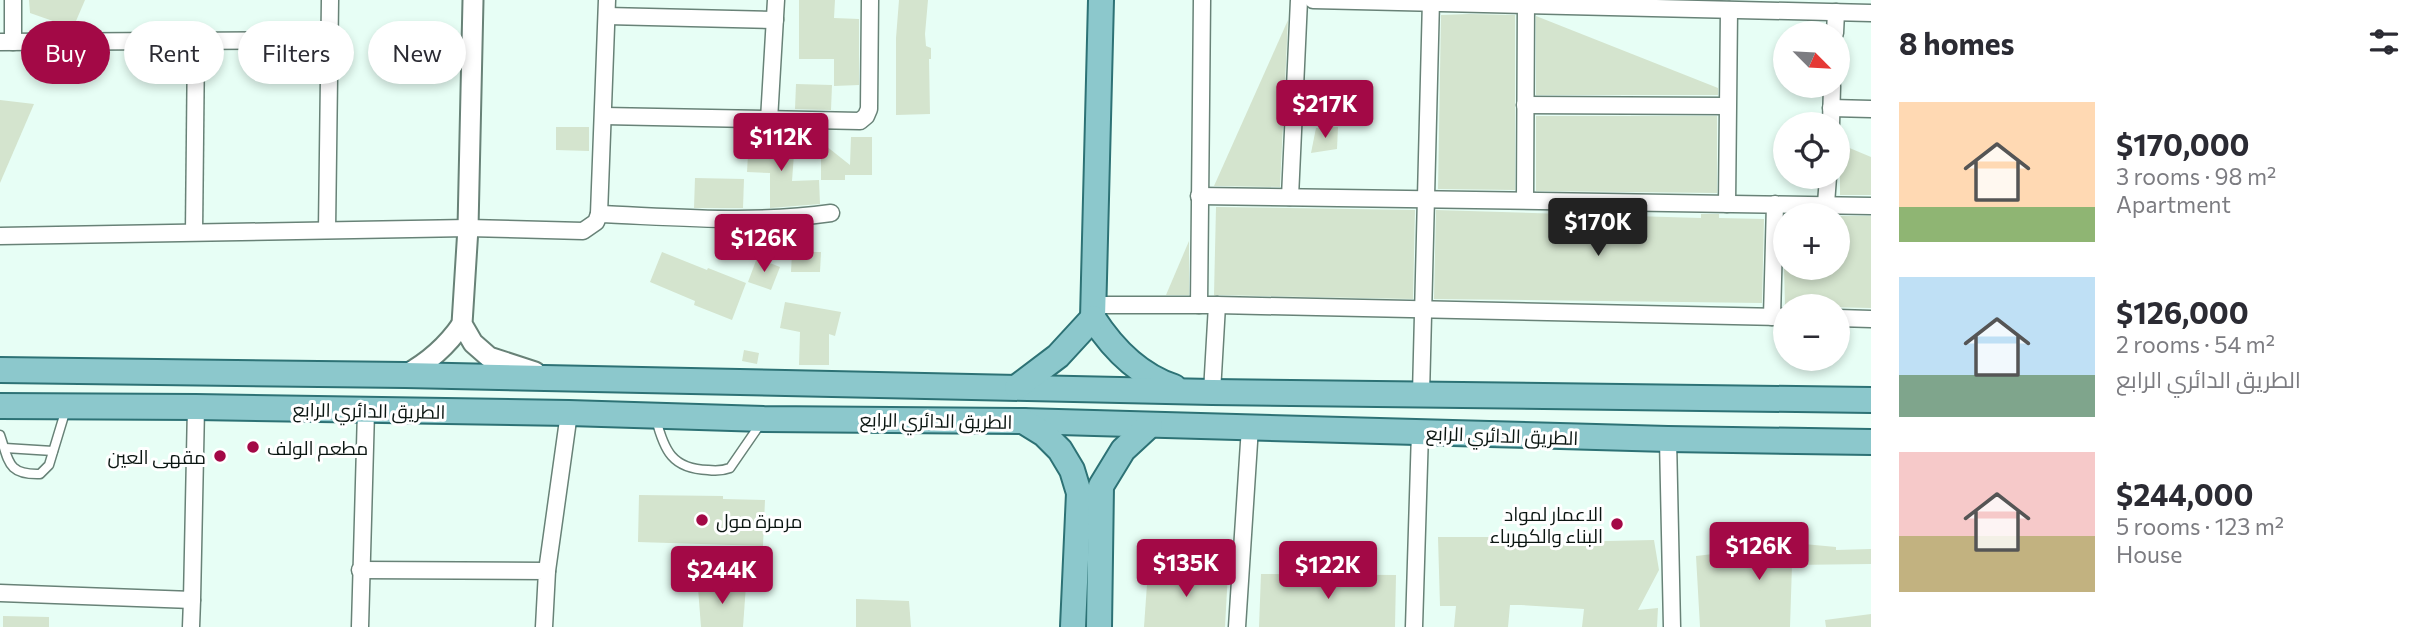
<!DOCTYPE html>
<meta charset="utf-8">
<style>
:root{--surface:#fff;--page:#f2f2f3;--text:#2b2b33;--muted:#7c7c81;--accent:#a30946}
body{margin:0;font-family:Commissioner,Cairo,sans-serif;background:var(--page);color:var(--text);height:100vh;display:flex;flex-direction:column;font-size:26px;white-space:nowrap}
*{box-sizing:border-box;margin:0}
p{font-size:23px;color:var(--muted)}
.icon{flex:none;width:38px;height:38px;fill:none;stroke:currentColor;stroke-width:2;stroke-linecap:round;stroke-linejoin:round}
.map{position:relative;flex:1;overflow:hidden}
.side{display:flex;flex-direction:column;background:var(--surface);width:560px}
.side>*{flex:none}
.banner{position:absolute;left:21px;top:21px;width:665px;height:63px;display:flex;gap:14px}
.needle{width:46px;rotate:114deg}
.buttons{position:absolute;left:1773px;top:21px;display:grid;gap:14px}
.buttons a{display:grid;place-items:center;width:77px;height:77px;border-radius:50%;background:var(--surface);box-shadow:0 4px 10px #0003;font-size:35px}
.price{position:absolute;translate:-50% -60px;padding:0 16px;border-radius:7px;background:var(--accent);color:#fff;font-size:23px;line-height:46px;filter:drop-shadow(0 2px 4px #0008)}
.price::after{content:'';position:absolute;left:50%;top:42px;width:21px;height:16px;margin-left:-10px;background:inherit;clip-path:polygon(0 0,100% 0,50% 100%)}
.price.active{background:#222;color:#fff}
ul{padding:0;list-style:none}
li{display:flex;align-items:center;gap:21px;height:175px;padding:0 28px}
li span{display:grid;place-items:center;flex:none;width:196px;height:140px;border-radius:0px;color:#555}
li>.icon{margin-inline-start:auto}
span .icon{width:84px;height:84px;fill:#fffc;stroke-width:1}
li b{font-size:30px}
h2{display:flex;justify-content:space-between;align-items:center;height:84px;padding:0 28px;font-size:30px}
.chip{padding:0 24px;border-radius:32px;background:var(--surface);box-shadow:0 4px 10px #0003;font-size:24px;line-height:63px}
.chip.active{background:var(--accent);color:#fff}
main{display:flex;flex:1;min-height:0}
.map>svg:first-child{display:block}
.building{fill:#d4e4ce}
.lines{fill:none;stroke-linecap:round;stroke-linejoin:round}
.service-casing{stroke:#688277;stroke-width:11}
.minor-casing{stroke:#688277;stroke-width:19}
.tertiary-casing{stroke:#688277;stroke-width:23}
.primary-casing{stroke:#2d7275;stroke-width:28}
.service{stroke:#fff;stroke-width:8}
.minor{stroke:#fff;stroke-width:16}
.tertiary{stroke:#fff;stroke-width:19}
.primary{stroke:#8cc8cc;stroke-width:24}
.poi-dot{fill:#a30946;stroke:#fff;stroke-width:2.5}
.labels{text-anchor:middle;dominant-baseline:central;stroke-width:6;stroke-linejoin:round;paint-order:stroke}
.street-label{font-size:19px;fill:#0b1612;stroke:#fff}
.poi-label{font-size:19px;fill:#0b1612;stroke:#fff;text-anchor:start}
</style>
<main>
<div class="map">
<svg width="1871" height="627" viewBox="0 0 1871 627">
<rect width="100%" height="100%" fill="#e7fef5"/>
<g class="building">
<polygon points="29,0 85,0 73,28 30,13"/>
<polygon points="799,0 835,0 834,18 859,19 859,85 834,86 834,59 799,59"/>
<polygon points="899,0 928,0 925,34 926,46 931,48 931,59 929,59 930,114 896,115 896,38"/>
<polygon points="1469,14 1515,15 1515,190 1438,189 1441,15"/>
<polygon points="1536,16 1718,88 1718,95 1536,95"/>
<polygon points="1288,20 1280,187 1214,186"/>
<polygon points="796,84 832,85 831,110 795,109"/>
<polygon points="0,100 34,104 0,183"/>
<polygon points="1536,116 1717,116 1717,193 1536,191"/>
<polygon points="556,127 589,127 589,151 556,150"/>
<polygon points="1338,127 1337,149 1311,153 1316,128"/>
<polygon points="851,137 872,137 872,175 845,175 845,180 821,180 821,142 850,165"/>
<polygon points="749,138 795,140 792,181 819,180 820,204 770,208 770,173 747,172"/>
<polygon points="1840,144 1871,157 1871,195 1840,195"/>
<polygon points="695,178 744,179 743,208 694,208"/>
<polygon points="1216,207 1415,210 1413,299 1214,295"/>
<polygon points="1436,210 1701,218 1701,214 1719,214 1719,218 1764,219 1762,303 1434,299"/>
<polygon points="1839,216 1871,216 1871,308 1785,306 1784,268 1838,268 1838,218"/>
<polygon points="1189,241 1189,295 1166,295"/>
<polygon points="662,252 707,270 708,268 746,283 732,320 694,305 695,301 650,282"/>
<polygon points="792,252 821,252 820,272 791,272"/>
<polygon points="757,258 780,267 771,290 748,282"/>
<polygon points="785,302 841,312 835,336 829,334 829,365 799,365 800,332 780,328"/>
<polygon points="744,350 759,353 757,364 742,361"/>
<polygon points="639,495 723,496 723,499 765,500 763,546 638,542"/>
<polygon points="1438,537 1523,537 1525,541 1561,542 1654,540 1659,570 1638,610 1658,608 1657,627 1582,627 1584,609 1521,605 1510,605 1508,627 1454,627 1456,606 1440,606"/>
<polygon points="1746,541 1793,541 1793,543 1836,547 1836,550 1871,549 1871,564 1792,565 1790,627 1700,627 1696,556 1747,550"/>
<polygon points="1148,570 1228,572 1225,627 1144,627"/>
<polygon points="1261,574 1396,575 1395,627 1259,627"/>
<polygon points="746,585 743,627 701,627 698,588"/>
<polygon points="856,599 909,601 911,627 856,627"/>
<polygon points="1871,614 1871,627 1826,627 1825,620"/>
<polygon points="3,616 49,617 49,627 3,627"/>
</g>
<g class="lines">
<defs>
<g id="service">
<path d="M656,419c8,31 16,50 52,51 8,1 14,1 22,-2l31,-45"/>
<path d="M0,435c9,26 7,40 40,39l9,-9 17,-56"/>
<polyline points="5,448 53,451"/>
</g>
<g id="minor">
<polyline points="1313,0 1871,13"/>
<polyline points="607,16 775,20"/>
<polyline points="1835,33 1836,12"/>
<polyline points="0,42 329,40"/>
<polyline points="13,42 13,0"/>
<polyline points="1525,105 1727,106"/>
<polyline points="1831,108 1871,109"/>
<polyline points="604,116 860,121 866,116 869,109 870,0"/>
<polyline points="769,120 776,0"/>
<polyline points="1831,124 1832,86"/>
<polyline points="1199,196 1871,206"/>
<polyline points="1290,197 1299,0"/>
<polyline points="1525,200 1526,0"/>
<polyline points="1727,204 1729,10"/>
<polyline points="1826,204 1828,177"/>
<polyline points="599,214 607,0"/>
<polyline points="327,230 330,0"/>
<polyline points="194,232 196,42"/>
<path d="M0,236l468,-8 115,3 13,-9 3,-8c77,3 155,10 232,-1"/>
<polyline points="1094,305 1217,305 1785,317"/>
<polyline points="1199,305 1202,0"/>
<polyline points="1772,317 1775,204"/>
<polyline points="1838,318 1871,319"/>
<polyline points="1212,392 1217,305"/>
<polyline points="1421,394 1431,0"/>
<polyline points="1668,439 1672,627"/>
<polyline points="360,570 547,571 544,627"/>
<polyline points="547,571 569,413"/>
<polyline points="0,593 192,600 196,407"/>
<polyline points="191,627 192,600"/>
<polyline points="360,627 366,411"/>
<polyline points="1237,627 1250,427"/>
<polyline points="1414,627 1420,432"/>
</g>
<g id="tertiary">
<polyline points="473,0 468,228 462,324 473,343 489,357 535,372"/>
<path d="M405,375c24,-13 42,-29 57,-51"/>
</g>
<g id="primary">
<path d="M1101,0l-8,318c20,31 45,57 81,69"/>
<polyline points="0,370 405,375 1212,392 1871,400"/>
<polyline points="1017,387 1058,356 1093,318"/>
<polyline points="0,406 196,407 569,413 764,419 1023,421 1668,439 1871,442"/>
<polyline points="1023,421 1044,434 1060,450 1072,470 1079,493 1073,627"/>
<polyline points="1099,627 1101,486 1123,450 1150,425"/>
</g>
</defs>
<use href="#service" class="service-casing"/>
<use href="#minor" class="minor-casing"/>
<use href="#tertiary" class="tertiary-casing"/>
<use href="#primary" class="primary-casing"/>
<use href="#service" class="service"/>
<use href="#minor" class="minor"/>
<use href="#tertiary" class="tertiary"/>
<use href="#primary" class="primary"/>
</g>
<g class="poi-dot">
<circle cx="253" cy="447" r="7"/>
<circle cx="220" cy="456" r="7"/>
<circle cx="702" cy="520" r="7"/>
<circle cx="1617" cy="524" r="7"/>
</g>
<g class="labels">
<g class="street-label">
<text transform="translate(369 410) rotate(1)">الطريق الدائري الرابع</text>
<text transform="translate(936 420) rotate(1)">الطريق الدائري الرابع</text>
<text transform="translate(1502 435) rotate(2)">الطريق الدائري الرابع</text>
</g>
<g class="poi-label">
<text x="267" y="447">مطعم الولف</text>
<text x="206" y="456" text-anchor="end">مقهى العين</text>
<text x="1603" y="513" text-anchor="end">الاعمار لمواد<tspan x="1603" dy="22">البناء والكهرباء</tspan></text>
<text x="716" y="520">مرمرة مول</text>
</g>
</g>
</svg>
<div class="buttons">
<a><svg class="needle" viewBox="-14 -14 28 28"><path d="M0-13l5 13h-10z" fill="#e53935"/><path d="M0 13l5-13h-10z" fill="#7c7c81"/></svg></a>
<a><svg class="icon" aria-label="locate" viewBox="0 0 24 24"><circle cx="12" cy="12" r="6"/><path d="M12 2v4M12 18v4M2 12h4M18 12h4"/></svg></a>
<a>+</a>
<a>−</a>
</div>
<b class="price" style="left:1325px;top:140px">$217K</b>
<b class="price" style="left:781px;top:173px">$112K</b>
<b class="price active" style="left:1598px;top:258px">$170K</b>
<b class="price" style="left:764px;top:274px">$126K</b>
<b class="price" style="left:1759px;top:582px">$126K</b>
<b class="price" style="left:1186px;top:599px">$135K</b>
<b class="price" style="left:1328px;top:601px">$122K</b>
<b class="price" style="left:722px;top:606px">$244K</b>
<div class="banner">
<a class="chip active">Buy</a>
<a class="chip">Rent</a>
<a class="chip">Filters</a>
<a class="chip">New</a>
</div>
</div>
<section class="side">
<h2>8 homes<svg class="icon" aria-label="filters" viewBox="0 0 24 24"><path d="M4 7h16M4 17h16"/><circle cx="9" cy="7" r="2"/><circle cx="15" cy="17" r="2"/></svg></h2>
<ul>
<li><span style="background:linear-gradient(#ffd9b3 75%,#8fb573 0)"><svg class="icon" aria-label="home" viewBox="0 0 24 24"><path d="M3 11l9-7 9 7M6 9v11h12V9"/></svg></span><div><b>$170,000</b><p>3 rooms · 98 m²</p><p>Apartment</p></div></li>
<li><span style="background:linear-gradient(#bfe0f5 70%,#7fa58c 0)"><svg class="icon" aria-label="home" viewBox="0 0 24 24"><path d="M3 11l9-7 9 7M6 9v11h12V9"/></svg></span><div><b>$126,000</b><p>2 rooms · 54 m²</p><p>الطريق الدائري الرابع</p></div></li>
<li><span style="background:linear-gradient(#f6c9c9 60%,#c2b280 0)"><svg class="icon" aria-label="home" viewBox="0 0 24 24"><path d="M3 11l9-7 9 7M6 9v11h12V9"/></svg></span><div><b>$244,000</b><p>5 rooms · 123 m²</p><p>House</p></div></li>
</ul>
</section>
</main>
